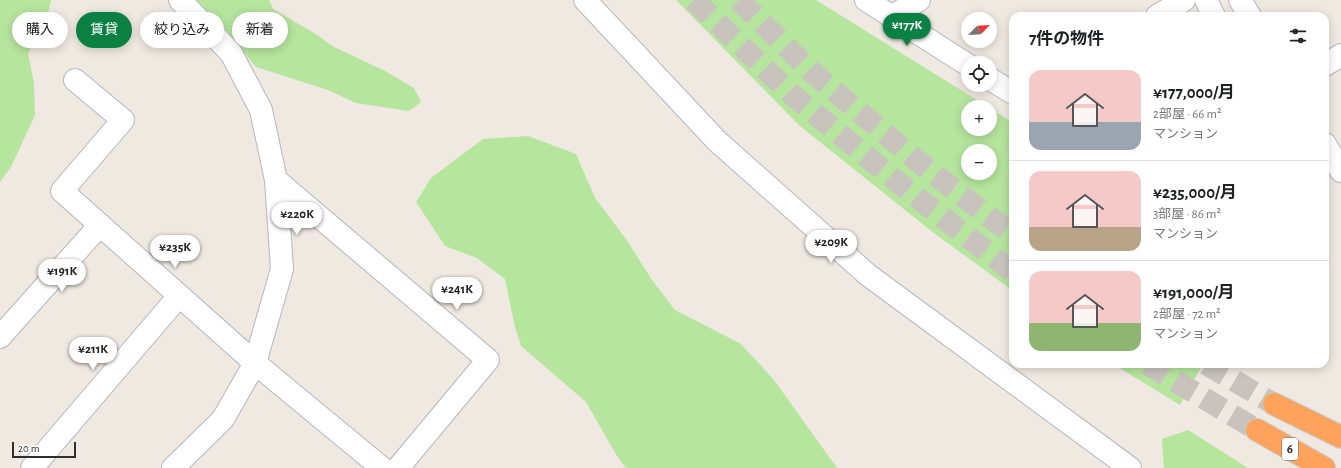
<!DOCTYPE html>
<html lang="ja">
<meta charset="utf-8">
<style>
:root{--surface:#fff;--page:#f2f2f2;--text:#202124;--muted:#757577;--line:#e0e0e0;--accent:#0b8043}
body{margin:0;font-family:"Alegreya Sans","Noto Sans JP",sans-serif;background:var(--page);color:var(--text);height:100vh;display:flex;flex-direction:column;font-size:15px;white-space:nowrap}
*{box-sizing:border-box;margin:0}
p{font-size:13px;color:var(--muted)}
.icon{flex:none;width:22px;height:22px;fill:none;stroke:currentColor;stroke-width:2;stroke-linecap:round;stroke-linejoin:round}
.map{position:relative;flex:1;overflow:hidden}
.sheet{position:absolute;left:1009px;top:12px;width:320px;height:356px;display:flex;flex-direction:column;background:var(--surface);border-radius:12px;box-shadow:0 2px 10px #0003}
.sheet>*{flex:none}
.hud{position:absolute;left:12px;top:12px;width:380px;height:36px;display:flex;gap:8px}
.needle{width:26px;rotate:66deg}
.tools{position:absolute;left:961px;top:12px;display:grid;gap:8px}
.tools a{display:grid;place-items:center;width:36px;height:36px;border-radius:50%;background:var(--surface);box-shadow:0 2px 10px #0003;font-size:20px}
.scale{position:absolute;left:12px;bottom:10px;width:64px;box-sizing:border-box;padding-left:4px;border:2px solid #2e2e2e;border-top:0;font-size:11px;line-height:14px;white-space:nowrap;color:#2e2e2e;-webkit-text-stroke:3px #fff;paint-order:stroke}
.price{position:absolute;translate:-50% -34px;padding:0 9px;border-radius:14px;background:#fff;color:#222;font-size:13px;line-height:26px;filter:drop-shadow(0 1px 2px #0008)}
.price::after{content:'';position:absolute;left:50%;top:24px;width:12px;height:9px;margin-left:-6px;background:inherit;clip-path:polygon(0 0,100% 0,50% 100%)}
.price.active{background:var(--accent);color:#fff}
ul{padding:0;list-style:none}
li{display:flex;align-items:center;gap:12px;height:100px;padding:0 20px}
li+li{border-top:1px solid var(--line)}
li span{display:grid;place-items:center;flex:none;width:112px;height:80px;border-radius:12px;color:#555}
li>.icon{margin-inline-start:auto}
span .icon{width:48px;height:48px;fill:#fffc;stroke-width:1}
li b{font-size:17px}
h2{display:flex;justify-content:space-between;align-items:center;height:48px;padding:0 20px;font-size:17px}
.pill{padding:0 14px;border-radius:18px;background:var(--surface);box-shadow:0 2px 10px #0003;font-size:14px;line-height:36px}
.pill.active{background:var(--accent);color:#fff}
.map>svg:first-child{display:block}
.green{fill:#b6e59e;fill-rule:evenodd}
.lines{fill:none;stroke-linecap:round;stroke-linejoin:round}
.highway-tunnel{stroke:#c8c4bd;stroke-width:22;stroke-dasharray:22 11;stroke-linecap:butt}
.minor-casing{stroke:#b4b7c1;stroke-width:24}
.highway-casing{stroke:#c9c9c9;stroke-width:24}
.minor{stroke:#fff;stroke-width:22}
.highway{stroke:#ffa35c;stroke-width:22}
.labels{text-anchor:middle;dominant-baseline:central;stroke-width:3;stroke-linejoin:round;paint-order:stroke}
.shield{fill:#fff;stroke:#6d6d6d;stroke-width:1}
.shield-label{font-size:13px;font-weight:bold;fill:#2e2e2e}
</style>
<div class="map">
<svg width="1341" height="468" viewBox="0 0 1341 468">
<rect width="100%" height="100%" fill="#efe9e1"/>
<g class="green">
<polygon points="0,0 51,0 47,17 28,53 34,83 35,115 11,167 0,182"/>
<polygon points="196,0 269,0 273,9 314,33 334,47 385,71 414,88 421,102 409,111 356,103 328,90 256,67 221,24"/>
<path d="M676,0h140l172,107h-20v22h22v-21l23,15v168l-83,-61 -130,-104zM968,151h22v22h-22z"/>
<polygon points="528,136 576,154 595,198 626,239 652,280 675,310 741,344 774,380 837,468 626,468 617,456 586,402 521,346 515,327 505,279 477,258 445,246 416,202 431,178 483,139"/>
<polygon points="1113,364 1203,364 1180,405"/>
<polygon points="1188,430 1248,468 1164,468 1162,439"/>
</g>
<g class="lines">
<g class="highway-tunnel">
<polyline points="694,0 790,93 906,189 1013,272"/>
<polyline points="739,0 813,73 926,168 1013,235"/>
<polyline points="1147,364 1257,430"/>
<polyline points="1206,364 1274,404"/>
</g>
<defs>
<g id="minor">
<polyline points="585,0 717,141 868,275 1130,468"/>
<polyline points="866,0 968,65"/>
<polyline points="1206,0 1214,16"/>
<polyline points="1240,0 1250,16"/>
<polyline points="1157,16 1184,0"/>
<polyline points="891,17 919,0"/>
<polyline points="1325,65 1341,55"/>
<polyline points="990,79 1013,93"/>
<polyline points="75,80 123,120 62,191 255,363 382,468"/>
<polyline points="1325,144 1341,171"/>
<polyline points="276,180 488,360 398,468"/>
<polyline points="0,337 100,225"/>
<polyline points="32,468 179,296"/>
<polyline points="173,468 223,419 255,363 282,269 276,180 261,110 231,53 180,0"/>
</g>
<g id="highway">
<polyline points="1274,404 1341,437"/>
<polyline points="1257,430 1324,468"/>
</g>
</defs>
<use href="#minor" class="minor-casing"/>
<use href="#highway" class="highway-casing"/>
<use href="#minor" class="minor"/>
<use href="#highway" class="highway"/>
</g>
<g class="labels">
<rect class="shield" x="1282" y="438" width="16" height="22" rx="3"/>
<g class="shield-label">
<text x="1290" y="449">6</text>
</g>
</g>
</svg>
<div class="tools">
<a><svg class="needle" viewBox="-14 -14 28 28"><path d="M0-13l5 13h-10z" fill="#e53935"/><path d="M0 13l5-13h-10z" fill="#757577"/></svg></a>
<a><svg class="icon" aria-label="locate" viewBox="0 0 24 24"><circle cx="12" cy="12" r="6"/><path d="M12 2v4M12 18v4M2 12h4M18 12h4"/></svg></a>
<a>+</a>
<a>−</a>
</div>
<div class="scale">20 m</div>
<b class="price active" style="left:907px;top:47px">¥177K</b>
<b class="price" style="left:297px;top:236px">¥220K</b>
<b class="price" style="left:831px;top:264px">¥209K</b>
<b class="price" style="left:175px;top:269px">¥235K</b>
<b class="price" style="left:62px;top:293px">¥191K</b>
<b class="price" style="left:457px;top:311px">¥241K</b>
<b class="price" style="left:93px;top:371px">¥211K</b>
<div class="hud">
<a class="pill">購入</a>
<a class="pill active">賃貸</a>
<a class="pill">絞り込み</a>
<a class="pill">新着</a>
</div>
<section class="sheet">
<h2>7件の物件<svg class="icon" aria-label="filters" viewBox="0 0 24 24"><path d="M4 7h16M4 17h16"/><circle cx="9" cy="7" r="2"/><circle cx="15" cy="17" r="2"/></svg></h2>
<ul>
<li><span style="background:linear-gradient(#f6c9c9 65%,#9aa5b1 0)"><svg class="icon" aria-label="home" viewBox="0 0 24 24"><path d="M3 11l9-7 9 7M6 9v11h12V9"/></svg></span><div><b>¥177,000/月</b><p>2部屋 · 66 m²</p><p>マンション</p></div></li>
<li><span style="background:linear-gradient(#f6c9c9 70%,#b9a48a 0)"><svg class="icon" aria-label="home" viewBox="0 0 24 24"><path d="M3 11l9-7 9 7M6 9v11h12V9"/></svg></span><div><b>¥235,000/月</b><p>3部屋 · 86 m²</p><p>マンション</p></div></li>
<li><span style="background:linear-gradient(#f6c9c9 65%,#8fb573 0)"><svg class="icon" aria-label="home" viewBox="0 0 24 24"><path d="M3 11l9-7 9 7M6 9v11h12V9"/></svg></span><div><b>¥191,000/月</b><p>2部屋 · 72 m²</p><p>マンション</p></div></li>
</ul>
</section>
</div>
